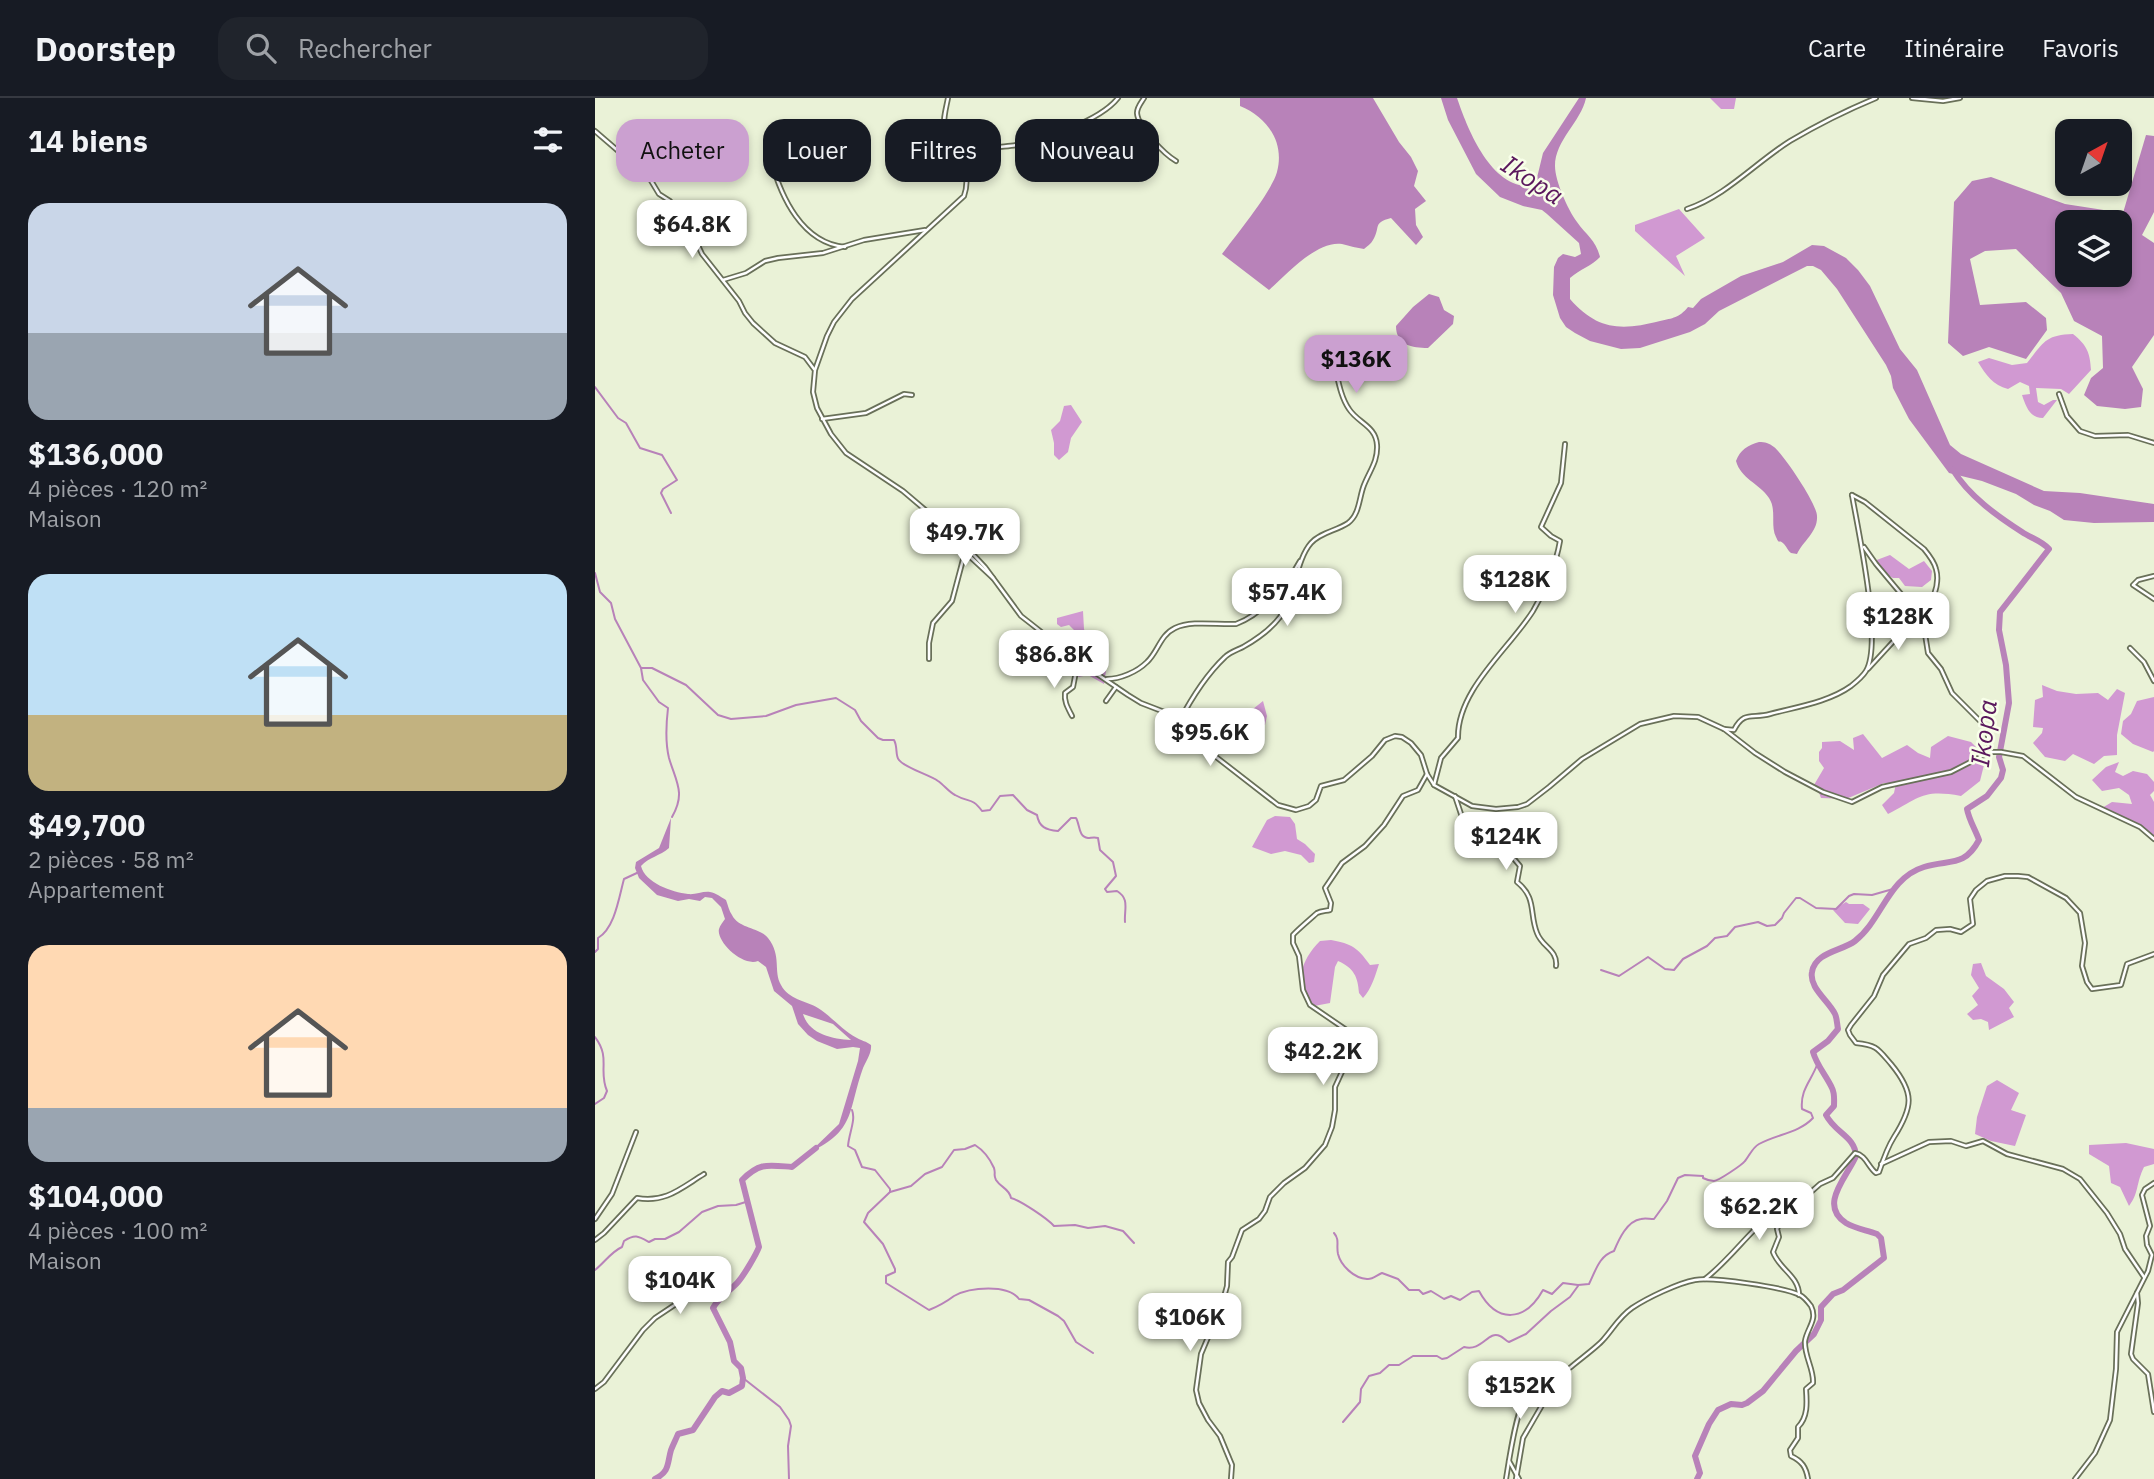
<!DOCTYPE html>
<html lang="fr">
<meta charset="utf-8">
<style>
:root{--surface:#171b24;--page:#20242c;--text:#f1f3f6;--muted:#9ea1a6;--line:#363941;--accent:#cba0d0}
body{margin:0;font-family:"IBM Plex Sans",sans-serif;background:var(--page);color:var(--text);height:100vh;display:flex;flex-direction:column;font-size:26px;white-space:nowrap}
*{box-sizing:border-box;margin:0}
p{font-size:23px;color:var(--muted)}
.icon{flex:none;width:38px;height:38px;fill:none;stroke:currentColor;stroke-width:2;stroke-linecap:round;stroke-linejoin:round}
.map{position:relative;flex:1;overflow:hidden}
.drawer{display:flex;flex-direction:column;background:var(--surface);width:595px}
.drawer>*{flex:none}
.hud{position:absolute;left:21px;top:21px;width:665px;height:63px;display:flex;gap:14px}
.needle{width:46px;rotate:40deg}
.controls{position:absolute;left:1460px;top:21px;display:grid;gap:14px}
.controls a{display:grid;place-items:center;width:77px;height:77px;border-radius:14px;background:var(--surface);box-shadow:0 4px 10px #0003;font-size:35px}
.price{position:absolute;translate:-50% -60px;padding:0 16px;border-radius:14px;background:#fff;color:#222;font-size:23px;line-height:46px;filter:drop-shadow(0 2px 4px #0008)}
.price::after{content:'';position:absolute;left:50%;top:42px;width:21px;height:16px;margin-left:-10px;background:inherit;clip-path:polygon(0 0,100% 0,50% 100%)}
.price.active{background:var(--accent);color:#111}
ul{padding:0;list-style:none}
li{display:grid;align-content:center;gap:14px;height:371px;padding:0 28px}
li span{display:grid;place-items:center;height:217px;border-radius:21px;color:#555}
li>.icon{margin-inline-start:auto}
span .icon{width:126px;height:126px;fill:#fffc;stroke-width:1}
li b{font-size:30px}
h2{display:flex;justify-content:space-between;align-items:center;height:84px;padding:0 28px;font-size:30px}
.tag{padding:0 24px;border-radius:21px;background:var(--surface);box-shadow:0 4px 10px #0003;font-size:24px;line-height:63px}
.tag.active{background:var(--accent);color:#111}
header{display:flex;align-items:center;gap:42px;box-sizing:border-box;height:98px;padding:0 35px;background:var(--surface);border-bottom:2px solid var(--line)}
header strong{font-size:33px}
nav{display:flex;gap:38px;margin-inline-start:auto;font-size:24px}
.search{width:490px;height:63px;background:var(--page);display:flex;align-items:center;gap:18px;box-sizing:border-box;padding:0 24px;border-radius:21px;color:var(--muted);font-size:26px}
main{display:flex;flex:1;min-height:0}
.map>svg:first-child{display:block}
.forest{fill:#d199d2}
.water{fill:#b882b9;fill-rule:evenodd}
.lines{fill:none;stroke-linecap:round;stroke-linejoin:round}
.stream{stroke:#b882b9;stroke-width:2}
.river{stroke:#b882b9;stroke-width:6}
.street-casing{stroke:#697059;stroke-width:6}
.street{stroke:#fff;stroke-width:2.5}
.labels{text-anchor:middle;dominant-baseline:central;stroke-width:5;stroke-linejoin:round;paint-order:stroke}
.water-label{font-size:26px;font-style:italic;fill:#5a185d;stroke:#f8ffe9}
</style>
<header>
<strong>Doorstep</strong>
<div class="search"><svg class="icon" aria-label="search" viewBox="0 0 24 24"><circle cx="10" cy="10" r="6"/><path d="M15 15l6 6"/></svg>Rechercher</div>
<nav><a>Carte</a><a>Itinéraire</a><a>Favoris</a></nav>
</header>
<main>
<section class="drawer">
<h2>14 biens<svg class="icon" aria-label="filters" viewBox="0 0 24 24"><path d="M4 7h16M4 17h16"/><circle cx="9" cy="7" r="2"/><circle cx="15" cy="17" r="2"/></svg></h2>
<ul>
<li><span style="background:linear-gradient(#c9d6e8 60%,#9aa5b1 0)"><svg class="icon" aria-label="home" viewBox="0 0 24 24"><path d="M3 11l9-7 9 7M6 9v11h12V9"/></svg></span><div><b>$136,000</b><p>4 pièces · 120 m²</p><p>Maison</p></div></li>
<li><span style="background:linear-gradient(#bfe0f5 65%,#c2b280 0)"><svg class="icon" aria-label="home" viewBox="0 0 24 24"><path d="M3 11l9-7 9 7M6 9v11h12V9"/></svg></span><div><b>$49,700</b><p>2 pièces · 58 m²</p><p>Appartement</p></div></li>
<li><span style="background:linear-gradient(#ffd9b3 75%,#9aa5b1 0)"><svg class="icon" aria-label="home" viewBox="0 0 24 24"><path d="M3 11l9-7 9 7M6 9v11h12V9"/></svg></span><div><b>$104,000</b><p>4 pièces · 100 m²</p><p>Maison</p></div></li>
</ul>
</section>
<div class="map">
<svg width="1559" height="1381" viewBox="0 0 1559 1381">
<rect width="100%" height="100%" fill="#eaf2d7"/>
<g class="forest">
<polygon points="1115,0 1141,0 1139,11 1126,11"/>
<polygon points="1084,111 1110,140 1081,158 1090,178 1040,133 1040,127"/>
<path d="M1478,236c14,11 17,19 18,36l-22,24 -8,-5 -25,-1 2,14 6,3 9,-5h4l-14,18c-13,0 -17,-11 -21,-23l8,-1 -1,-8 -9,-4 -12,7c-15,-4 -22,-14 -30,-27l11,-4 23,7 15,-2c17,-21 18,-28 46,-29z"/>
<polygon points="476,307 487,324 476,340 473,354 464,362 459,357 459,345 456,332 465,323 469,308"/>
<polygon points="1295,457 1314,471 1329,463 1337,473 1336,482 1327,489 1310,488 1304,480 1298,480 1281,471 1279,463"/>
<polygon points="488,513 489,531 495,547 491,552 506,564 511,573 509,586 493,577 484,579 468,569 472,560 479,556 478,549 484,546 480,533 474,527 466,529 462,526 462,520"/>
<polygon points="1447,587 1462,593 1481,596 1503,595 1513,602 1522,591 1530,595 1522,637 1522,657 1509,658 1499,666 1478,656 1470,663 1450,659 1438,645 1447,635 1448,630 1438,629 1440,602 1448,599"/>
<polygon points="1559,599 1559,653 1558,654 1538,646 1526,636 1528,623 1536,616 1542,603"/>
<polygon points="668,603 672,618 670,627 662,626 651,632 640,649 634,643 634,621 648,610 653,615"/>
<path d="M1268,636l19,24 25,-13 11,8 12,5 1,-11 17,-11 23,6 8,8 5,15 -4,16 -19,15c-39,-7 -41,2 -73,18l-6,-9 12,-12 2,-10h-12l-38,16 -25,-1 -3,-8 -4,-5 10,-17 -5,-7v-9l3,-4v-6l18,-1 14,9 -1,-12z"/>
<polygon points="1524,664 1520,674 1528,678 1538,673 1552,676 1559,684 1559,693 1555,697 1559,704 1559,739 1551,732 1507,710 1517,704 1537,706 1534,697 1524,690 1507,693 1497,682 1511,669"/>
<polygon points="680,718 695,719 700,726 702,741 710,746 720,756 719,764 714,765 706,757 690,753 676,756 657,749 672,722"/>
<polygon points="1251,804 1254,806 1268,806 1275,811 1263,826 1250,825 1238,812"/>
<path d="M736,842c21,4 26,7 39,25l9,-1c-4,12 -7,24 -16,34l-4,-5c-1,-16 -5,-25 -21,-32l-3,6 -5,36 -21,4c-14,-25 -9,-46 11,-66z"/>
<polygon points="1386,865 1391,878 1409,891 1419,904 1414,910 1419,919 1394,932 1393,924 1386,921 1378,922 1372,916 1383,907 1377,898 1384,890 1376,877 1378,866"/>
<polygon points="1402,982 1424,995 1416,1012 1431,1017 1420,1048 1396,1043 1380,1036 1382,1019 1392,988"/>
<path d="M1531,1045l28,6v15l-10,3c-8,16 -5,26 -15,39l-9,-19 -9,-4 -2,-17 -20,-12v-9z"/>
</g>
<g class="water">
<path d="M645,0h133l26,44 12,15 7,14 -4,15 12,15 -11,8 1,16 7,12 -7,8 -25,-27c-19,5 -10,9 -18,22 -2,4 -6,6 -9,9 -7,-1 -14,-3 -22,-5 -25,-4 -56,31 -73,46l-47,-36c14,-19 49,-61 55,-82 8,-30 -10,-55 -37,-66z"/>
<path d="M846,0h16c11,32 35,94 78,88l8,-33 36,-55h7c-5,24 -31,42 -31,68 0,15 13,44 22,56 9,13 19,18 23,35 -8,9 -20,12 -30,21v21c27,31 51,32 90,22 13,-3 19,-3 28,-14l5,1 8,-9 40,-23 42,-14 29,-17 12,1 22,12 12,12 12,16 30,63 17,21 33,75 11,9 83,37 36,2 74,11v18l-60,1 -30,-3 -14,-9 -16,-6 -18,-11 -34,-13 -33,-8 -40,-54 -16,-31 -2,-12 -5,-11 -49,-76 -16,-19 -8,-4h-6l-88,45 -14,13 -15,8 -50,16 -19,1 -31,-8 -15,-8 -9,-6 -6,-9 -7,-23 1,-28 4,-9 5,-4 12,3 6,-3 -2,-11 -32,-29 -5,-4 -19,-4 -23,-9 -24,-23 -28,-54z"/>
<path d="M1551,37l8,1v76l-12,23 12,8v92l-22,32 11,22 -2,18 -16,2 -28,-3 -13,-11 7,-17 12,-10 -1,-32 -28,-15 -13,-28 -45,-44 -31,2 -15,8 10,46 46,-3 20,16 1,12 -21,29 -37,-12 -26,9 -15,-13 6,-141 18,-21 19,-4 74,27 58,9zM1472,124h52v53h-52z"/>
<path d="M834,196l10,3 5,13 10,6 -1,8 -25,24c-16,0 -32,-3 -32,-22l17,-19z"/>
<path d="M1164,344c6,0 10,1 15,5 10,8 43,57 43,69 1,16 -14,25 -20,38l-6,-1c-3,-2 -4,-6 -7,-9 -6,-6 -4,2 -8,-7 -6,-12 1,-27 -7,-39 -10,-15 -28,-19 -33,-37 4,-11 12,-16 23,-19z"/>
<path d="M76,720l-2,30c-9,8 -20,9 -28,18 4,17 31,26 47,28 7,1 15,-3 22,-2 6,1 11,5 16,8 2,5 3,11 6,15 7,14 27,12 36,23 14,18 5,33 13,47 8,15 24,15 37,23 14,9 24,22 39,30 5,3 9,3 14,7 1,9 -6,17 -9,26 -14,41 -7,60 -52,81l29,-28 19,-63 2,-13 -7,-1 -16,2 -20,-8 -9,-6 -10,-11 -6,-18 -18,-15 -8,-24 -8,-6c-16,6 -42,-20 -39,-32 1,-4 4,-7 6,-10l-4,-12 -9,-9 -7,-1 -5,4 -11,-2 -11,2 -21,-6 -18,-17 -4,-10 1,-6 23,-14zM208,916l30,10 18,16c-19,-1 -42,-6 -48,-26z"/>
</g>
<g class="lines">
<g class="stream">
<polyline points="0,289 23,320 31,325 45,350 67,357 82,382 68,391 66,395 76,415"/>
<path d="M0,475l5,19 11,11 4,16 26,49 2,12 16,22 9,6c-2,17 -3,34 1,50 7,24 17,35 3,59"/>
<path d="M46,570h11l34,17 32,30 13,4 35,-3 30,-11 40,-7 19,12 6,11 17,17 5,2h11c4,7 1,16 5,20 6,8 31,15 39,21 6,4 11,11 17,14 14,8 17,2 27,16l8,-1 10,-14 13,-1 14,15 10,5c2,12 9,15 21,16l13,-13h5c4,6 2,19 12,20 3,0 6,-1 10,0l2,12 13,12 3,14 -11,13 2,3 10,-1c13,8 7,18 8,31"/>
<path d="M0,854l3,-3v-11c17,-10 21,-41 26,-59l15,-7"/>
<polyline points="1006,872 1024,878 1053,859 1070,871 1079,872 1088,861 1112,848 1120,840 1132,838 1140,829 1163,824 1172,828 1180,827 1187,820 1189,815 1201,800 1205,800 1221,810 1241,811 1254,798 1259,796 1277,797 1298,791"/>
<path d="M0,939c16,21 3,33 12,54l-3,7 -9,6"/>
<path d="M257,1012c4,10 -3,23 -4,36l7,4 7,17 13,3 15,19v3l-22,21 -4,9 19,22 12,25v3l-9,4v7l43,27c10,-4 17,-8 25,-14 16,-9 54,-12 65,3l10,1 29,16 6,5 12,21 17,11"/>
<path d="M295,1094l21,-6 14,-12 17,-7 12,-17 11,-1 10,-4c8,5 15,14 19,23 2,7 -1,6 2,12 5,8 13,8 15,18 9,2 37,21 43,28l21,-1 13,3 17,-2 18,5 11,12"/>
<path d="M739,1135c6,7 2,12 4,21 3,12 16,24 29,25 5,1 10,-4 15,-6l16,6 11,11h10l4,4 8,-3 13,8 7,-3 9,4 12,-8 7,-1c18,33 46,31 64,-1l9,4 11,-11 15,2 11,-1c7,-14 10,-28 25,-33 5,-12 13,-30 27,-32 4,-1 8,0 13,0l13,-18 11,-23 7,-3 18,1v2c2,1 8,3 11,3 4,0 28,-16 31,-20 5,-6 7,-13 14,-17 18,-10 40,-11 54,-26l-2,-5 -9,-4c-2,-19 9,-28 15,-44"/>
<path d="M0,1172c10,-8 16,-18 27,-23l2,-6c11,-7 14,-5 25,1l6,-3h10l14,-7 23,-20 16,-6 18,-1 13,-4"/>
<polyline points="148,1280 185,1309 194,1322 196,1328 193,1348 194,1381"/>
<path d="M748,1324l17,-20 1,-13 8,-13 11,-3 9,-8h10l14,-9h24l5,3 5,-1 17,-11c18,5 24,-17 36,-11 3,1 6,5 9,6l17,-8 25,-23 19,-14 8,-11"/>
</g>
<g class="river">
<path d="M60,1381c15,-8 12,-15 16,-29 2,-5 5,-11 7,-16l15,-4 22,-33 7,-6 7,2 13,-7 1,-8 -2,-10 -7,-7 -4,-19 -17,-34c6,-11 17,-17 25,-26 6,-7 18,-27 21,-35l-17,-67c18,-18 26,-15 50,-13l24,-19"/>
<path d="M1102,1381l3,-6 -5,-17 14,-32 9,-14 13,-6 11,1 5,-2 16,-12 33,-40 18,-17 7,-14v-13l12,-13 10,-4 41,-32 -3,-20 -4,-4c-10,-4 -21,-5 -31,-11 -28,-18 1,-46 10,-67 -1,-20 -21,-23 -30,-41l8,-9c0,-6 1,-12 -2,-18 -6,-13 -15,-22 -19,-36l15,-11 10,-12c-1,-5 -1,-11 -3,-15 -7,-14 -26,-26 -23,-42 3,-20 30,-21 43,-31 27,-21 33,-63 69,-74 25,-8 40,1 55,-27 -4,-11 -10,-20 -12,-31l20,-13 14,-18 2,-8 -4,-13 10,-54 -3,-38 -7,-35 1,-18 49,-63c-7,-8 -18,-11 -27,-17 -25,-16 -53,-36 -69,-62"/>
</g>
<defs>
<g id="street">
<path d="M353,0c-2,11 -6,23 -3,34 6,24 29,35 19,64l-112,103 -18,23 -7,14 -12,34 -2,22 4,16 14,26 15,19 57,38 53,45 29,31 36,49 9,7 48,38 50,34 13,8 26,10 44,40 67,52 18,5 13,-4 7,-6 5,-14 23,-6 28,-24 13,-16 10,-4 7,1 9,6 10,12 6,19 7,11 38,21 24,3 22,-2 9,-3 22,-17 33,-28 58,-35 34,-8 24,1 26,12 31,24 30,19 38,20 29,10 30,-15 69,-15 39,-20h11l22,4 53,41 64,30 14,12"/>
<path d="M549,0c-3,5 -7,9 -7,15 1,14 27,41 39,48"/>
<polyline points="1317,0 1348,3 1365,0"/>
<polyline points="0,33 29,58 43,64 49,71 64,96 75,103 94,128 107,156 144,203 150,215 158,225 180,245 210,259 219,271"/>
<path d="M176,62c10,37 31,83 74,87"/>
<path d="M370,71c5,-11 12,-17 24,-20 8,-3 18,-2 27,-4 29,-6 84,-24 102,-47"/>
<path d="M1092,111c39,-13 68,-46 103,-68 27,-16 57,-31 86,-43"/>
<polyline points="128,182 151,175 170,163 183,160 228,155 269,142 330,132"/>
<polyline points="1464,296 1472,318 1485,333 1500,338 1533,337 1559,345"/>
<polyline points="227,321 271,315 309,296 317,297"/>
<path d="M1257,397l13,7 59,47c5,6 10,12 12,20 4,14 -3,41 -19,43l-3,7 -46,50"/>
<polyline points="364,444 370,454 398,480"/>
<polyline points="1269,449 1281,466 1317,509 1319,521 1326,529 1330,536 1333,555 1346,571 1357,595 1392,630 1395,654"/>
<polyline points="1559,478 1543,482 1538,487 1559,501"/>
<polyline points="1535,550 1549,564 1559,583"/>
<polyline points="334,561 334,545 338,525 357,503 370,454"/>
<path d="M512,581c13,0 30,-7 40,-17 11,-10 13,-27 28,-34 17,-8 42,-3 61,-4 27,-10 51,-39 64,-63"/>
<polyline points="511,603 521,589"/>
<path d="M477,618c-4,-8 -8,-14 -7,-23l8,-6 5,-26"/>
<path d="M584,624c12,-23 27,-47 46,-65 5,-5 12,-7 18,-10 14,-8 28,-18 37,-30 15,-21 16,-57 31,-74 10,-11 25,-12 37,-20 12,-9 11,-26 16,-38 6,-15 14,-24 13,-40 -1,-19 -19,-22 -28,-36 -9,-13 -11,-31 -15,-46"/>
<path d="M1129,631l10,1c10,-20 19,-11 36,-16 26,-7 59,-12 81,-28 5,-4 12,-10 15,-15 17,-28 -8,-141 -14,-176"/>
<path d="M839,687l7,-27 17,-20c-1,-48 51,-89 75,-127 12,-21 23,-47 27,-70l-9,-5 -10,-9 20,-44 4,-39"/>
<path d="M860,698l11,33 8,10 6,4 25,5 15,18 -3,16c20,16 12,31 20,51 5,14 21,17 19,33"/>
<polyline points="1286,1066 1334,1044 1356,1043 1371,1048 1388,1043 1412,1056 1468,1071 1485,1081 1512,1115 1525,1136 1530,1151 1549,1179"/>
<polyline points="0,1121 17,1096 41,1034"/>
<path d="M0,1142l9,-7 33,-35c29,5 44,-10 67,-24"/>
<path d="M1110,1181c35,-27 57,-70 101,-85"/>
<polyline points="1542,1195 1543,1205 1536,1256 1538,1261 1553,1276 1559,1314"/>
<path d="M1204,1197c0,-19 -20,-26 -26,-43l6,-15 -2,-8 3,-7 13,-14 27,-24 13,-6 22,-25c11,2 13,14 21,20l3,-1c4,-12 8,-24 15,-35 19,-30 21,-44 -3,-73 -13,-15 -14,-19 -35,-21l-6,-8 -2,-5 3,-5 23,-29 9,-21 26,-31 17,-6 10,-8 14,-1 11,3 12,-8 -3,-25 6,-9 11,-9 18,-5h13l10,1 38,21 14,15 5,30 -3,23 5,16 5,7 29,-4 6,-21 27,-10"/>
<polyline points="0,1291 9,1284 48,1232 60,1220 84,1204 101,1185"/>
<polyline points="914,1363 924,1381"/>
<path d="M636,1381l1,-14 -12,-29 -12,-16 -9,-17 -3,-13 5,-36 21,-50 5,-18 1,-24 4,-5 10,-27 17,-11 6,-8 5,-14 14,-14 21,-15 20,-23 7,-18 3,-17v-23l17,-37v-11l-4,-8 -38,-26 -7,-15 -4,-34 -6,-13v-8c2,-3 23,-21 24,-22 4,-2 9,-2 13,-3l1,-7 -6,-15 17,-25 23,-17 19,-21 19,-29 15,-6 9,-16"/>
<path d="M911,1381c3,-18 10,-69 20,-82 12,-14 31,-19 45,-30 8,-7 26,-20 32,-27 10,-11 16,-23 29,-32 15,-10 46,-25 63,-28 18,-3 89,7 105,15 4,2 8,7 11,11 7,14 -4,22 -6,35 -1,15 9,28 8,42l-7,6c1,14 2,28 -8,38v11l-8,12 1,6c11,5 15,11 17,23"/>
<polyline points="921,1381 928,1340 964,1278"/>
<polyline points="1480,1381 1500,1355 1515,1322 1521,1271 1522,1234 1553,1173 1557,1157 1552,1147 1551,1138 1555,1128 1547,1097 1550,1091 1559,1085"/>
</g>
</defs>
<use href="#street" class="street-casing"/>
<use href="#street" class="street"/>
</g>
<g class="labels">
<g class="water-label">
<text transform="translate(938 81) rotate(33)">Ikopa</text>
<text transform="translate(1388 635) rotate(-83)">Ikopa</text>
</g>
</g>
</svg>
<div class="controls">
<a><svg class="needle" viewBox="-14 -14 28 28"><path d="M0-13l5 13h-10z" fill="#e53935"/><path d="M0 13l5-13h-10z" fill="#9ea1a6"/></svg></a>
<a><svg class="icon" aria-label="layers" viewBox="0 0 24 24"><path d="M12 4l9 5-9 5-9-5zM3 14l9 5 9-5"/></svg></a>
</div>
<b class="price" style="left:97px;top:162px">$64.8K</b>
<b class="price active" style="left:761px;top:297px">$136K</b>
<b class="price" style="left:370px;top:470px">$49.7K</b>
<b class="price" style="left:920px;top:517px">$128K</b>
<b class="price" style="left:692px;top:530px">$57.4K</b>
<b class="price" style="left:1303px;top:554px">$128K</b>
<b class="price" style="left:459px;top:592px">$86.8K</b>
<b class="price" style="left:615px;top:670px">$95.6K</b>
<b class="price" style="left:911px;top:774px">$124K</b>
<b class="price" style="left:728px;top:989px">$42.2K</b>
<b class="price" style="left:1164px;top:1144px">$62.2K</b>
<b class="price" style="left:85px;top:1218px">$104K</b>
<b class="price" style="left:595px;top:1255px">$106K</b>
<b class="price" style="left:925px;top:1323px">$152K</b>
<div class="hud">
<a class="tag active">Acheter</a>
<a class="tag">Louer</a>
<a class="tag">Filtres</a>
<a class="tag">Nouveau</a>
</div>
</div>
</main>
